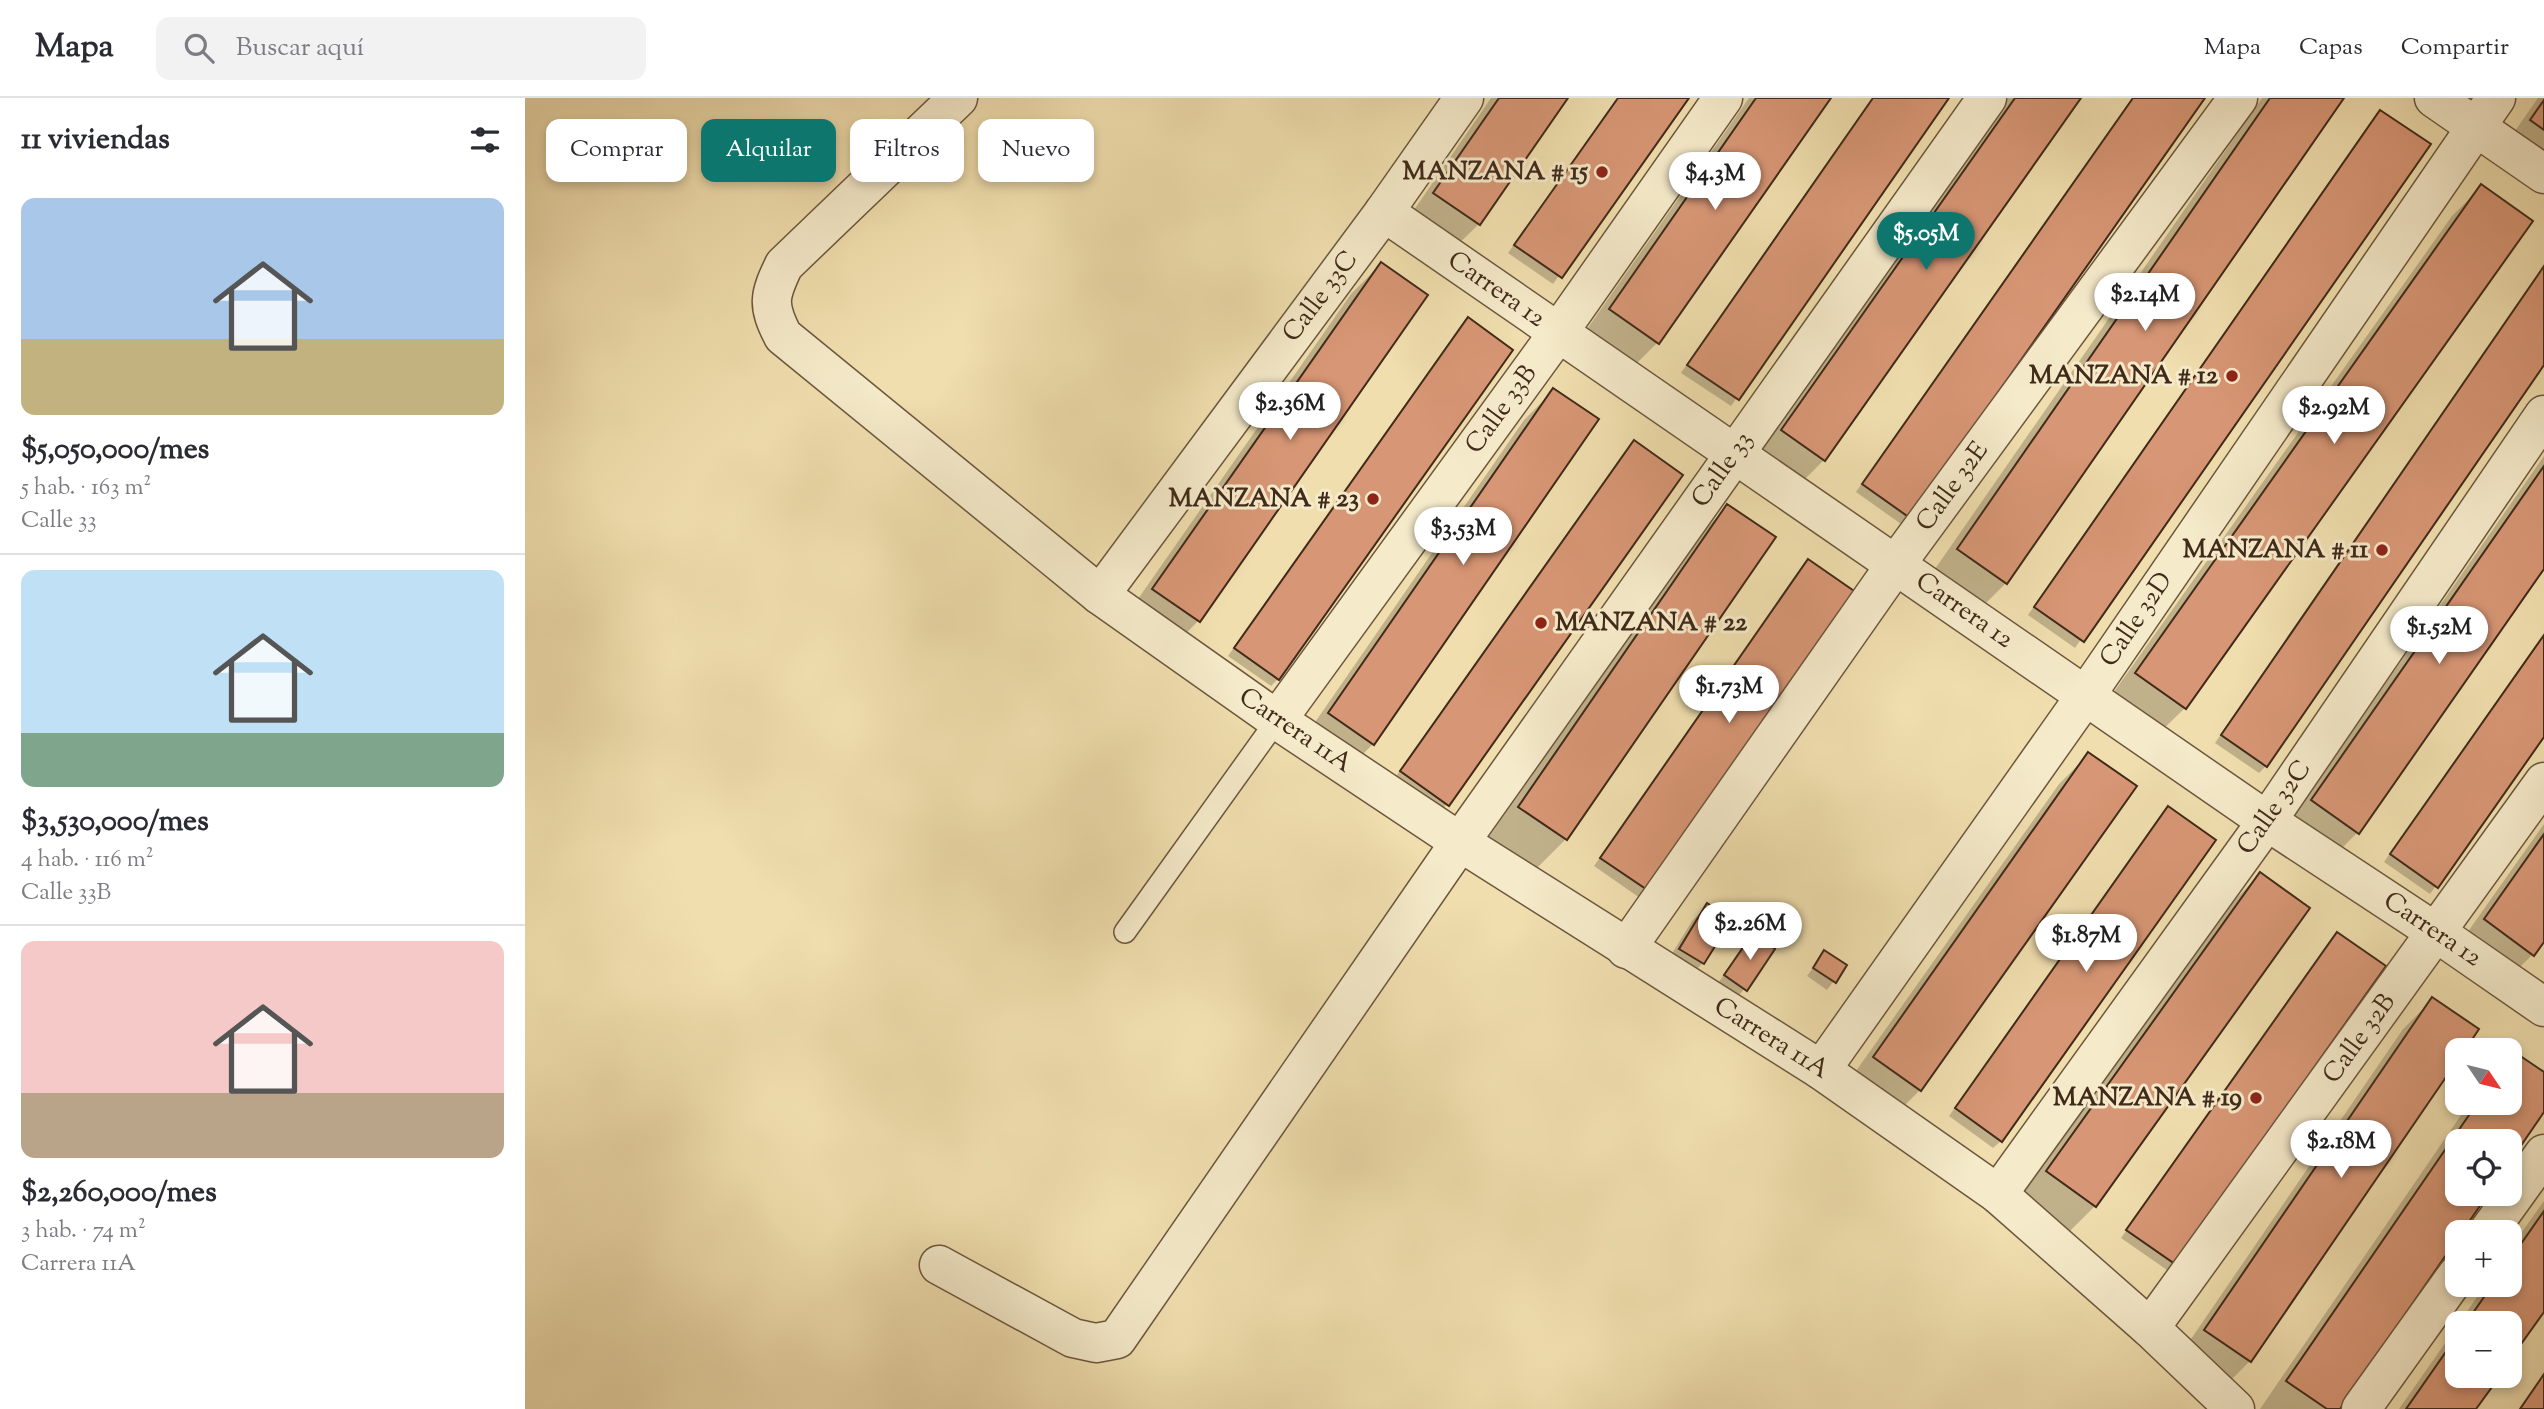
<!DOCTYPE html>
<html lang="es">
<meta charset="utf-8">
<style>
:root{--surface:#fff;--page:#f2f2f3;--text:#2b2b33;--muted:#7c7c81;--line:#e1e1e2;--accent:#0f766e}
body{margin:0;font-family:"Sorts Mill Goudy",serif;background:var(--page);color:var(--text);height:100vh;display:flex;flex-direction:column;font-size:26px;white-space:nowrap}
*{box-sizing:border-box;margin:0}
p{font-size:23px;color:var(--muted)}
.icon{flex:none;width:38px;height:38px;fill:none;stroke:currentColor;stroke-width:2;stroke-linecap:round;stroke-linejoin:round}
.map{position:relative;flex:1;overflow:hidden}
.details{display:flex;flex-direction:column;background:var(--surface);width:525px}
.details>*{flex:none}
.hud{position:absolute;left:21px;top:21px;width:665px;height:63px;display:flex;gap:14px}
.needle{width:46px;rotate:125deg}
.fabs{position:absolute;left:1920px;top:940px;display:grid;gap:14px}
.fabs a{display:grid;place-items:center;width:77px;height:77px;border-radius:14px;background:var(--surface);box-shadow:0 4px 10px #0003;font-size:35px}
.price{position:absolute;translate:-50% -60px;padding:0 16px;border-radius:24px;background:#fff;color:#222;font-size:23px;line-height:46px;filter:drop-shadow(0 2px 4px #0008)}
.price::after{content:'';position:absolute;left:50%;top:42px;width:21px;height:16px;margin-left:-10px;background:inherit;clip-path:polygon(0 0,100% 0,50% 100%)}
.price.selected{background:var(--accent);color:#fff}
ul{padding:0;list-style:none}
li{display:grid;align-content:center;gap:14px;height:371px;padding:0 21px}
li+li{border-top:2px solid var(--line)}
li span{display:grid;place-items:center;height:217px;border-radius:14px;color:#555}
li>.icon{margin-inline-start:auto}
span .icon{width:126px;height:126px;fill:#fffc;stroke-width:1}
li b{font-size:30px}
h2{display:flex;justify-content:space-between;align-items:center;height:84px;padding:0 21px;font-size:30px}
.pill{padding:0 24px;border-radius:14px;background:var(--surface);box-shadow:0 4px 10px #0003;font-size:24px;line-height:63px}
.pill.selected{background:var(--accent);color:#fff}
header{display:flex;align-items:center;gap:42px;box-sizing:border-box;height:98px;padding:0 35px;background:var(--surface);border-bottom:2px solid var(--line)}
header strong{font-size:33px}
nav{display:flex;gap:38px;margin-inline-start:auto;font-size:24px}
.search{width:490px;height:63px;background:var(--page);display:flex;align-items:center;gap:18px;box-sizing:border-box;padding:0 24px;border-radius:14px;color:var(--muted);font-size:26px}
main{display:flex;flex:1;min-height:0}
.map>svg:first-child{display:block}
.shadow{fill:#0003}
.building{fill:#d79675;stroke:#402a19;stroke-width:2}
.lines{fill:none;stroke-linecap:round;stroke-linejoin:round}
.lane-casing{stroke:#6c573e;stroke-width:24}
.street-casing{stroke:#6c573e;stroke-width:41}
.lane{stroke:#f5eaca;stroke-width:21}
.street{stroke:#f5eaca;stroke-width:38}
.poi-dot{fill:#8f2418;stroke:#f5eaca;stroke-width:2.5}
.labels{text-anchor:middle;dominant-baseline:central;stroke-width:6;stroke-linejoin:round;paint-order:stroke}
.poi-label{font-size:26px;font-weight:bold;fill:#402a19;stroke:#f5eaca;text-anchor:end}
.street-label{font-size:26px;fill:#402a19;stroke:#f5eaca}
</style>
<header>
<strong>Mapa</strong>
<div class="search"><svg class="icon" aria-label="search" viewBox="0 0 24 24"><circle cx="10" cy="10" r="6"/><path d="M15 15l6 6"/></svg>Buscar aquí</div>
<nav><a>Mapa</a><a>Capas</a><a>Compartir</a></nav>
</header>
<main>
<section class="details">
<h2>11 viviendas<svg class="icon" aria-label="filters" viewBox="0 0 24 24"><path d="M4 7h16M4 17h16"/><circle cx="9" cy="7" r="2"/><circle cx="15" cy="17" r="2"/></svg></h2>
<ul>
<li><span style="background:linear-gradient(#a9c7e8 65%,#c2b280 0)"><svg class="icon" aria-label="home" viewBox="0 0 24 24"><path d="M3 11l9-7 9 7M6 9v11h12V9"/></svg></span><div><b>$5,050,000/mes</b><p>5 hab. · 163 m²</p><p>Calle 33</p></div></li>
<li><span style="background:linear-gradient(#bfe0f5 75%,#7fa58c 0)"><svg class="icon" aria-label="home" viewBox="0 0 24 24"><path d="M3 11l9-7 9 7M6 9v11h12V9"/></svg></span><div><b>$3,530,000/mes</b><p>4 hab. · 116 m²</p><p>Calle 33B</p></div></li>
<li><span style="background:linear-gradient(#f6c9c9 70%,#b9a48a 0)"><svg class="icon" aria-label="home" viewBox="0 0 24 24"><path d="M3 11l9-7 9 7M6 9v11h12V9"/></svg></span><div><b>$2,260,000/mes</b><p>3 hab. · 74 m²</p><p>Carrera 11A</p></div></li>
</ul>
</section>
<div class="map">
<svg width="2019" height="1311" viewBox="0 0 2019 1311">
<rect width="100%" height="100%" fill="#f0deae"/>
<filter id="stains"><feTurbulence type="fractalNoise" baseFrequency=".00286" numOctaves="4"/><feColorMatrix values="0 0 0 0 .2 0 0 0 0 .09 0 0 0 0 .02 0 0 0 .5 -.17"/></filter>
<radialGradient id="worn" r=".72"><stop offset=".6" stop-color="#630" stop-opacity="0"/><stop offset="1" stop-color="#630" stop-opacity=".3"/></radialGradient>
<g class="shadow">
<polygon points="966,0 1041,0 954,126 924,155 880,125"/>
<polygon points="1093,0 1161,0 1028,186 983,155"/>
<polygon points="1224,0 1304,0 1132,245 1103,274 1055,241"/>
<polygon points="1347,0 1422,0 1206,308 1156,275"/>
<polygon points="1483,0 1554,0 1299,362 1269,392 1228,362"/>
<polygon points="1608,0 1677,0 1376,426 1331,394"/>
<polygon points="1737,0 1817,0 1481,485 1451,515 1403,481"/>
<polygon points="2013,0 2019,0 2019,83 1976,53"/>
<polygon points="1856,14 1903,46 1550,550 1503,517"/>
<polygon points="1957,88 1660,610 1630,639 1581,605 1927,118"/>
<polygon points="856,166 673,523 644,553 599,521 826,196"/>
<polygon points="2019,168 2019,264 1741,668 1734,675 1690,645"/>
<polygon points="943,221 753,581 746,588 703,558"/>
<polygon points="1029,292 1071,321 848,646 818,676 775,646 999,322"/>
<polygon points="1110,344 922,706 915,714 869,681"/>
<polygon points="2019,358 2019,468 1833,734 1803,764 1758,733"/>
<polygon points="1203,408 1249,440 1041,741 1011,771 964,739 1173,438"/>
<polygon points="1283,463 1115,800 1069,768"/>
<polygon points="2019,536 2019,636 1905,796 1859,764"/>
<polygon points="1564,656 1609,688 1395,992 1365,1022 1319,990 1534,686"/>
<polygon points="1643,710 1476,1043 1468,1050 1424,1018"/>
<polygon points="2019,726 2019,841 2008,856 1978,886 1930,852"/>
<polygon points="1735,776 1783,810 1570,1108 1540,1138 1492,1104 1706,806"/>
<polygon points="1182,808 1178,865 1162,880 1140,867 1167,823"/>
<polygon points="1228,838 1248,851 1213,899 1193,885"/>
<polygon points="1805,843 1649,1165 1642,1172 1596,1140"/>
<polygon points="1300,854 1320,868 1302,892 1282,878"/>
<polygon points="1907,902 1938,952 1932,952 1932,960 1725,1263 1695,1293 1651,1263 1878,931"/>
<polygon points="2019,976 2019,1011 1984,1043 1932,1043 1932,1096 1961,1096 1935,1134 1932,1134 1932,1138 1813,1311 1735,1311 1945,1004 1984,1004"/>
<polygon points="2019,1103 2019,1211 1984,1225 1934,1225 1961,1186 1984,1186 1984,1152"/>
<polygon points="1932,1228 1932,1278 1973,1278 1949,1311 1874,1311"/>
<polygon points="2019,1275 2019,1311 1994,1311"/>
</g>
<g class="building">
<polygon points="974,0 1043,0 955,127 908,95"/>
<polygon points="1093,0 1164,0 1037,180 989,147"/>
<polygon points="1231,0 1306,0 1134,246 1084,211"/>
<polygon points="1348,0 1424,0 1214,302 1162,267"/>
<polygon points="1490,0 1556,0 1300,363 1256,332"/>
<polygon points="1608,0 1680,0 1385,420 1337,386"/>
<polygon points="1745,0 1819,0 1482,486 1432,451"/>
<polygon points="2019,2 2019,32 2005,22"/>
<polygon points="1855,12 1906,46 1559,544 1509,509"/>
<polygon points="1956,86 2008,123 1661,611 1610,575"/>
<polygon points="856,164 903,197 675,524 627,491"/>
<polygon points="2019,168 2019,267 1742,669 1696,637"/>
<polygon points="943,219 988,252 754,582 709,550"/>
<polygon points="1028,290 1074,321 849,647 803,615"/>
<polygon points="1109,342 1158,377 924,708 875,673"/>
<polygon points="2019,368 2019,471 1834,736 1786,702"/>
<polygon points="1202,406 1251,439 1042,742 993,709"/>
<polygon points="1283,461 1332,495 1124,793 1075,760"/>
<polygon points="2019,537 2019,639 1913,790 1865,756"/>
<polygon points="1563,654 1612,688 1396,993 1348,959"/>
<polygon points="1643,708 1691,742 1477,1044 1430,1010"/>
<polygon points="2019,736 2019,844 2009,858 1959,821"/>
<polygon points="1735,774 1785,810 1571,1109 1521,1073"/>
<polygon points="1182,805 1207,821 1179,866 1154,851"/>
<polygon points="1812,834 1861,868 1650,1166 1601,1132"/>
<polygon points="1228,835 1250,851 1222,893 1199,877"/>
<polygon points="1299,852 1322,867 1311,885 1288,870"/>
<polygon points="1907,899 1954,931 1940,952 1932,952 1932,963 1726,1264 1679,1232"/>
<polygon points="1988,953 2019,974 2019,1014 1984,1065 1984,1043 1932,1043 1932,1096 1963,1096 1937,1134 1932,1134 1932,1141 1815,1311 1802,1311 1761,1283 1953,1004 1984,1004 1984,958"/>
<polygon points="2019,1113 2019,1214 1984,1263 1984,1225 1941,1225 1968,1186 1984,1186 1984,1163"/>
<polygon points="1932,1238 1932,1278 1975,1278 1951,1311 1881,1311"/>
<polygon points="2019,1276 2019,1311 1995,1311"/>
</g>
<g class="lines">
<defs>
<polyline id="lane" points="600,834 752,622"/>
<g id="street">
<path d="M433,0l-174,167c-15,31 -17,40 -1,71l317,259 177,125 183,122 361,228 177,124 152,134 85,81"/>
<polyline points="1909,0 2019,76"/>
<polyline points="859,114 1742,723 1912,835 2019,909"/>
<polyline points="575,497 859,114 939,0"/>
<polyline points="752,622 1033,235 1198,0"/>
<polyline points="1101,851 1371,466 1713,0"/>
<polyline points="1296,972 1561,597 1971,0"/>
<polyline points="1473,1096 1742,723 2019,317"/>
<polyline points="1963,1134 2019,1056"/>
<polyline points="414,1167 548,1240 571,1245 592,1241 935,744 1462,0"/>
<polyline points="1625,1230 2019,684"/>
<polyline points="1836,1311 1932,1177"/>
</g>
</defs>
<use href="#lane" class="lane-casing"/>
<use href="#street" class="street-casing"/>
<use href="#lane" class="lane"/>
<use href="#street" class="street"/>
</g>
<g class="poi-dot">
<circle cx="1077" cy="74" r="7"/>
<circle cx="1707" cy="278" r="7"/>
<circle cx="848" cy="401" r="7"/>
<circle cx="1857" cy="452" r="7"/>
<circle cx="1016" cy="525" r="7"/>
<circle cx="1731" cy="1000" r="7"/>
</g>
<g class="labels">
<g class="poi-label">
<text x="1063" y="74">MANZANA # 15</text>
<text x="1693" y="278">MANZANA # 12</text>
<text x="834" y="401">MANZANA # 23</text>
<text x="1843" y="452">MANZANA # 11</text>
<text x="1030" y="525" text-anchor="start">MANZANA # 22</text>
<text x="1717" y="1000">MANZANA # 19</text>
</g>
<g class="street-label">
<text transform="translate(971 192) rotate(35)">Carrera 12</text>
<text transform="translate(796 199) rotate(-53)">Calle 33C</text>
<text transform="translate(977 312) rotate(-54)">Calle 33B</text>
<text transform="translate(1198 372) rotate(-55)">Calle 33</text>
<text transform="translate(1428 389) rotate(-54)">Calle 32E</text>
<text transform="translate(1439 513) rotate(35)">Carrera 12</text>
<text transform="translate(1612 522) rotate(-56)">Calle 32D</text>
<text transform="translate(770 633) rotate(34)">Carrera 11A</text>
<text transform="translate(1750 710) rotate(-55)">Calle 32C</text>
<text transform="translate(1907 832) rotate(34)">Carrera 12</text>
<text transform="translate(1246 941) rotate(32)">Carrera 11A</text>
<text transform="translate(1835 941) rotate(-54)">Calle 32B</text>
</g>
</g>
<rect width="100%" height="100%" filter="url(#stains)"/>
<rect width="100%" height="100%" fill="url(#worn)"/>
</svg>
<div class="fabs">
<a><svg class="needle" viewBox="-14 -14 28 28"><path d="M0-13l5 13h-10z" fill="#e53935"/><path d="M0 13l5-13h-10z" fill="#7c7c81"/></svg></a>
<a><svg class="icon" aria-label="locate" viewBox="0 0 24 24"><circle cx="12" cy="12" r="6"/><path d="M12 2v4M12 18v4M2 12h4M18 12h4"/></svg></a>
<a>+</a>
<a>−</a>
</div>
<b class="price" style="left:1190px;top:114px">$4.3M</b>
<b class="price selected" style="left:1401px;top:174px">$5.05M</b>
<b class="price" style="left:1620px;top:235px">$2.14M</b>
<b class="price" style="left:765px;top:344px">$2.36M</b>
<b class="price" style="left:1809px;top:348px">$2.92M</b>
<b class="price" style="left:938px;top:469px">$3.53M</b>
<b class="price" style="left:1914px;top:568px">$1.52M</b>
<b class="price" style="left:1204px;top:627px">$1.73M</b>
<b class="price" style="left:1225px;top:864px">$2.26M</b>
<b class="price" style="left:1561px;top:876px">$1.87M</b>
<b class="price" style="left:1816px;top:1082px">$2.18M</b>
<div class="hud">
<a class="pill">Comprar</a>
<a class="pill selected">Alquilar</a>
<a class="pill">Filtros</a>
<a class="pill">Nuevo</a>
</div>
</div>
</main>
